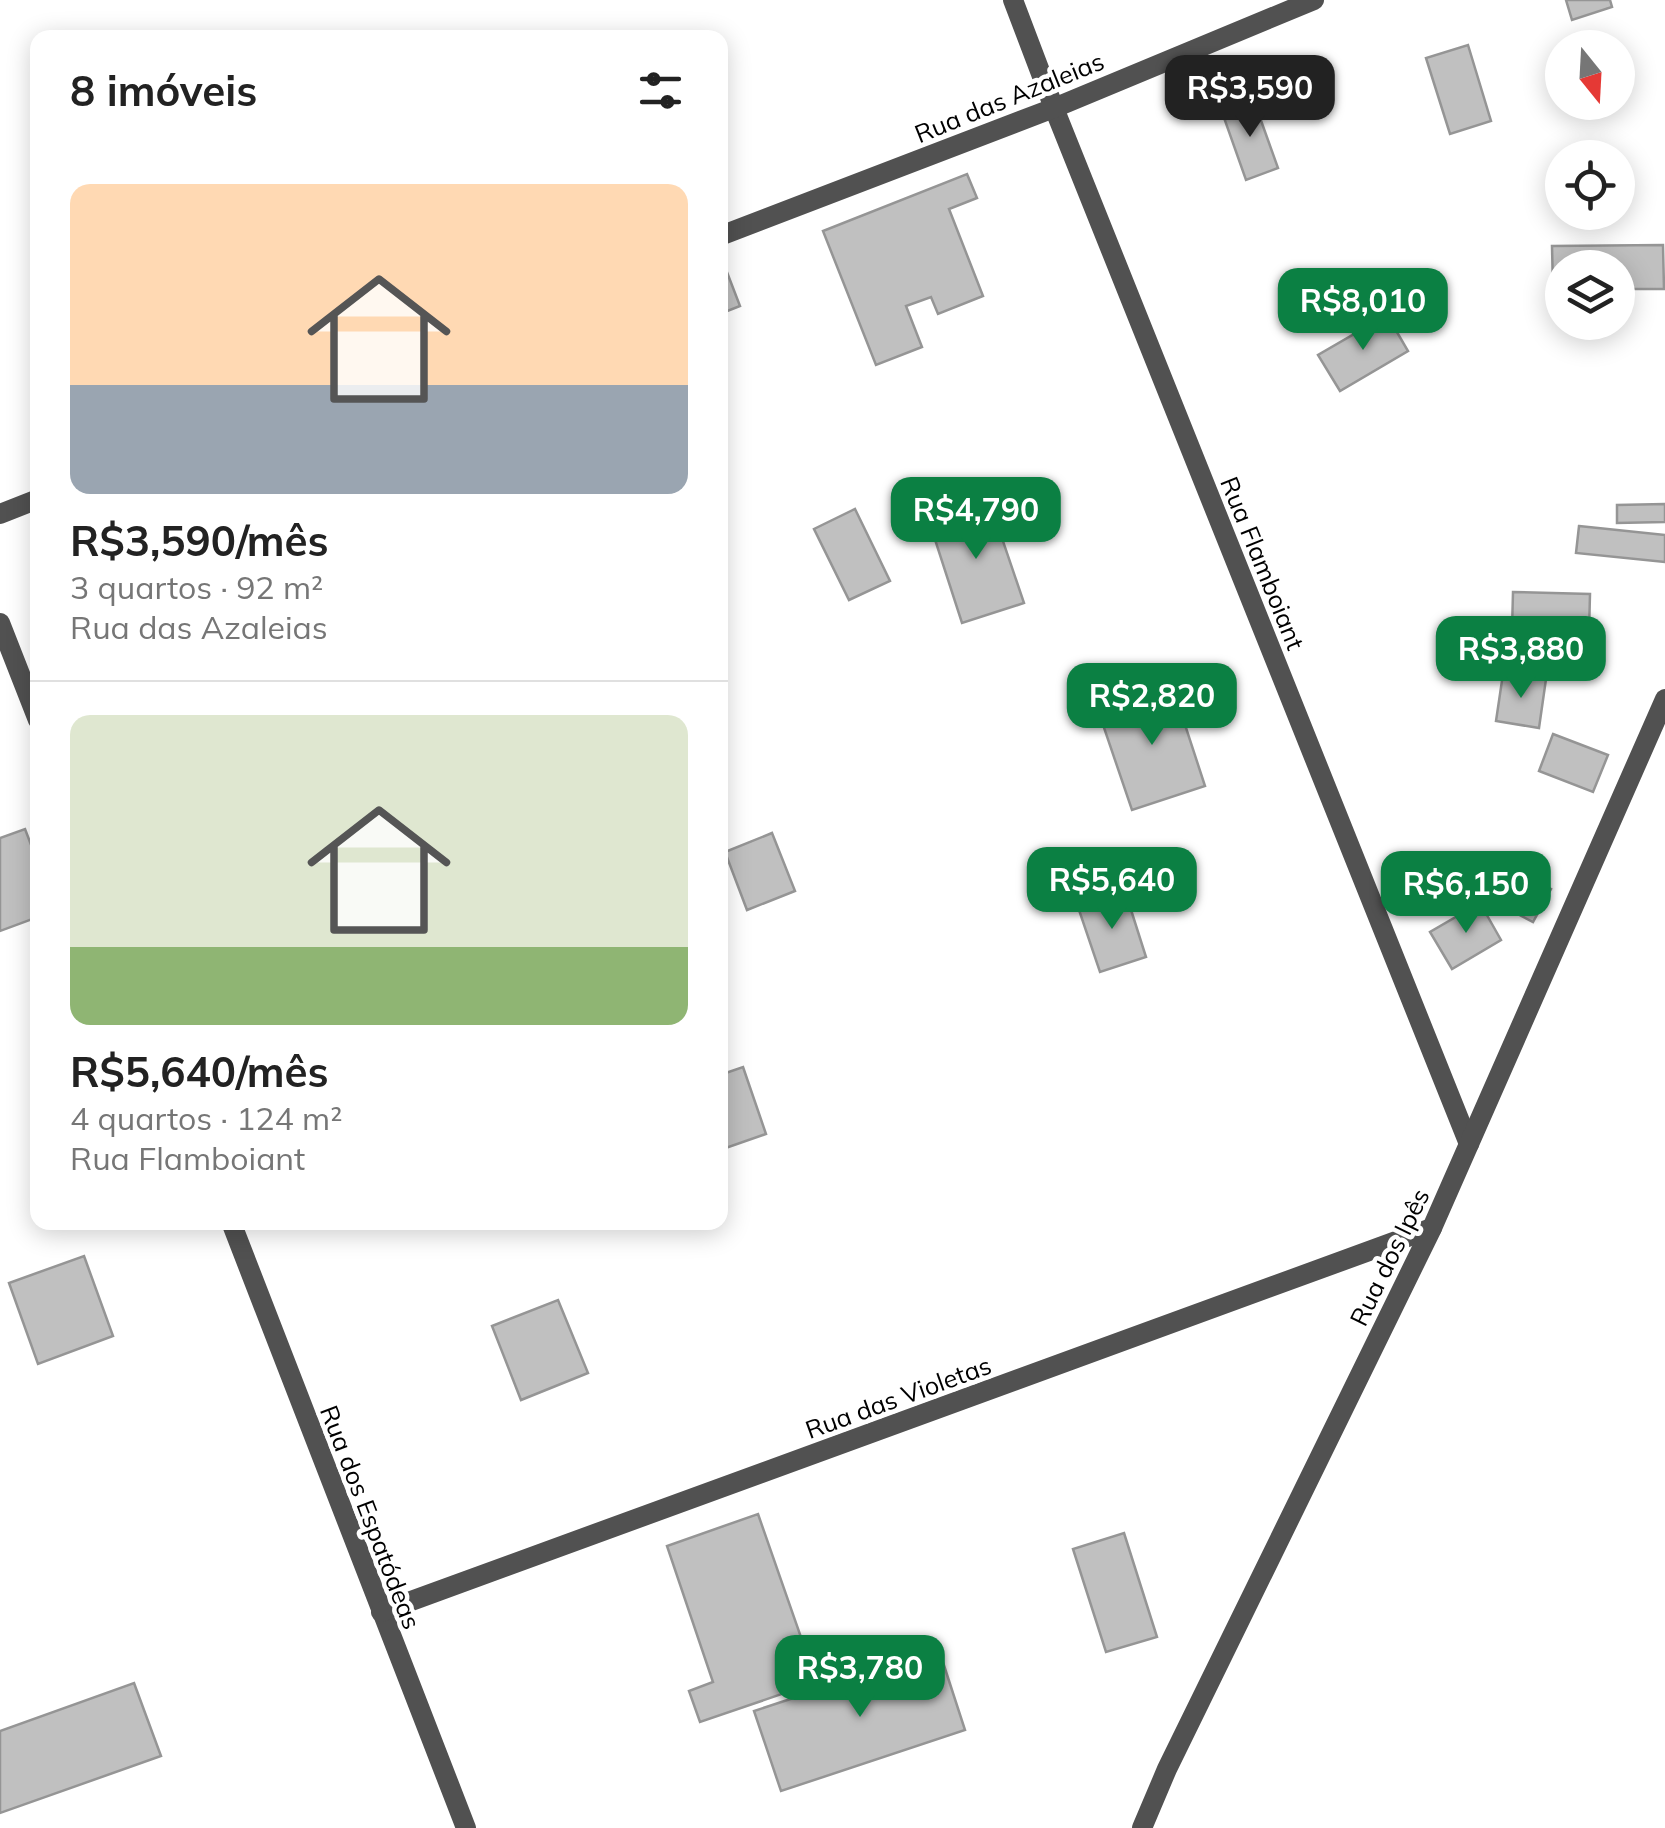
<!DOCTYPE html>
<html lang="pt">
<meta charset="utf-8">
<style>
:root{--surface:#fff;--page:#f2f2f2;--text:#222;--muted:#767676;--line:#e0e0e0;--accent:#0b8043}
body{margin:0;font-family:Mulish,sans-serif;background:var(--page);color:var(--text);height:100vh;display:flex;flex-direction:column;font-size:38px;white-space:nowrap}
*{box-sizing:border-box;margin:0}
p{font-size:32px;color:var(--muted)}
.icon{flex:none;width:55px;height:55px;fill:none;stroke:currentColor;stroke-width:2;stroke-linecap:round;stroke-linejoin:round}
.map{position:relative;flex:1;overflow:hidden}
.drawer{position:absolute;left:30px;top:30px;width:698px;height:1200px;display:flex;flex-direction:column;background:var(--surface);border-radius:20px;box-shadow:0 5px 25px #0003}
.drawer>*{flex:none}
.needle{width:65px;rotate:162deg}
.buttons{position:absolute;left:1545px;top:30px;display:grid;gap:20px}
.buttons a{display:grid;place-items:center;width:90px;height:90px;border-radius:50%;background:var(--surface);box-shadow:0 5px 25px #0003;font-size:50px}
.price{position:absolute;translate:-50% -85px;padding:0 22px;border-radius:20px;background:var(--accent);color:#fff;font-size:32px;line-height:65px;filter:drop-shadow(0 2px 5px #0008)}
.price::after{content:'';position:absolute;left:50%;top:60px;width:30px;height:22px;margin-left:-15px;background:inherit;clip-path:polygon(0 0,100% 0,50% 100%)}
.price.active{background:#222;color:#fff}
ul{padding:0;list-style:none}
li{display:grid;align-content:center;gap:20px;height:530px;padding:0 40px}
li+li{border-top:2px solid var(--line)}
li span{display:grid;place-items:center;height:310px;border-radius:20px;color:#555}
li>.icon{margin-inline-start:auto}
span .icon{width:180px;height:180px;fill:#fffc;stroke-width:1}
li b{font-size:42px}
h2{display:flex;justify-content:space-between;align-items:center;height:120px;padding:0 40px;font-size:42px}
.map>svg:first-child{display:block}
.building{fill:#c0c0c0;stroke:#959595;stroke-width:2.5}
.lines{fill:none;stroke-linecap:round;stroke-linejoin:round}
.minor{stroke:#515151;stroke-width:20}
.labels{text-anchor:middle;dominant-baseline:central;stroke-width:9;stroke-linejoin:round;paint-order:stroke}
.street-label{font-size:25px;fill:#000;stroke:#fff}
</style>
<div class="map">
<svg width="1665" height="1828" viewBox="0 0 1665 1828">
<rect width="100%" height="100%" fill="#fff"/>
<g class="building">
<polygon points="1566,0 1610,0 1612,7 1572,20"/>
<polygon points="1468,45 1491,121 1450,134 1426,58"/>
<polygon points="1254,101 1278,168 1246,180 1222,112"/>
<polygon points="967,174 977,198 949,209 983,296 938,314 931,297 906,306 922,347 876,365 823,231"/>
<polygon points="1663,245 1664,289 1618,289 1618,268 1562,268 1562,289 1553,289 1552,246"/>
<polygon points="725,267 740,306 720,314 720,269"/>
<polygon points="1387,315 1408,351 1340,391 1318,355"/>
<polygon points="989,500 1024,603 962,623 929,521"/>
<polygon points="1665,504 1665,522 1617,523 1617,505"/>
<polygon points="855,509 890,581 849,600 814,529"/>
<polygon points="1579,526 1665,535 1665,562 1576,553"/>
<polygon points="1513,592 1590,594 1589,633 1512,631"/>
<polygon points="1503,674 1546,679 1539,728 1496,721"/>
<polygon points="1172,685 1205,786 1132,810 1098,710"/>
<polygon points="1553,734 1608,755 1593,792 1539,771"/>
<polygon points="25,829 38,863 38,917 0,931 0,838"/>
<polygon points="772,833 795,891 747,910 725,852"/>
<polygon points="1499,861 1551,889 1533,922 1481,895"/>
<polygon points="1125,891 1146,957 1100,972 1078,907"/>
<polygon points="1480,903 1501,940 1452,969 1430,932"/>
<polygon points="743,1067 766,1134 720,1150 720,1075"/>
<polygon points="84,1256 113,1336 38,1364 9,1283"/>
<polygon points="558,1300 588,1373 521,1400 492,1326"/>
<polygon points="758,1514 804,1646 828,1638 840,1674 700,1722 689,1691 713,1682 667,1546"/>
<polygon points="1124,1533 1157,1637 1106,1652 1073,1549"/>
<polygon points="939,1650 965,1730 781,1791 754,1711"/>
<polygon points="134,1683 161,1756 0,1813 0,1731"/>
</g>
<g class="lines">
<g class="minor">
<polyline points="1013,0 1054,108 1469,1144"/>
<polyline points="720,236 1054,108 1314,0"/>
<polyline points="0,514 38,499"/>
<polyline points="0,623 38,720"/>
<polyline points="231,1222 466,1828"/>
<polyline points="381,1612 1432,1228"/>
<polyline points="1142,1828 1167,1769 1432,1228 1665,699"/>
</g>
</g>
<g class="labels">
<g class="street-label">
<text transform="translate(1009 97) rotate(-22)">Rua das Azaleias</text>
<text transform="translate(1263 563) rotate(68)">Rua Flamboiant</text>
<text transform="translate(1389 1257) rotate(-64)">Rua dos Ipês</text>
<text transform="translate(898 1397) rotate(-20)">Rua das Violetas</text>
<text transform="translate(371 1517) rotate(69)">Rua dos Espatódeas</text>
</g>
</g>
</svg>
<div class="buttons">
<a><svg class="needle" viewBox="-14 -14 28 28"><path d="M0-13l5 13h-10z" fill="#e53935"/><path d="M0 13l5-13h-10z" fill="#767676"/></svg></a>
<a><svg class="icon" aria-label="locate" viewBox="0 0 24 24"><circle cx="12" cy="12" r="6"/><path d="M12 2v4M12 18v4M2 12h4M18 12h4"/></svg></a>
<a><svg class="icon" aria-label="layers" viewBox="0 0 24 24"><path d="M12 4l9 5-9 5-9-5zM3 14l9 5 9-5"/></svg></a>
</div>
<b class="price active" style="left:1250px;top:140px">R$3,590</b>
<b class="price" style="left:1363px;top:353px">R$8,010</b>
<b class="price" style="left:976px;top:562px">R$4,790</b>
<b class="price" style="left:1521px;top:701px">R$3,880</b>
<b class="price" style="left:1152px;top:748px">R$2,820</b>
<b class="price" style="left:1112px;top:932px">R$5,640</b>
<b class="price" style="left:1466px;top:936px">R$6,150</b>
<b class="price" style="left:860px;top:1720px">R$3,780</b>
<section class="drawer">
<h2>8 imóveis<svg class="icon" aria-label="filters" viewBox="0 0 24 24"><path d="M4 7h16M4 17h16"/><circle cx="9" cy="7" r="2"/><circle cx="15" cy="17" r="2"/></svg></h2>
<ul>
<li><span style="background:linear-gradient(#ffd9b3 65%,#9aa5b1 0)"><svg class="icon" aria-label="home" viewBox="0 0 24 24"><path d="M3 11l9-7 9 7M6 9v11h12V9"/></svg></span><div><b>R$3,590/mês</b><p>3 quartos · 92 m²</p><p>Rua das Azaleias</p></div></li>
<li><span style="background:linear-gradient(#dfe7d0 75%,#8fb573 0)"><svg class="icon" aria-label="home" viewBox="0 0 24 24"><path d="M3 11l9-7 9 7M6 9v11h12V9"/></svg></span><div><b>R$5,640/mês</b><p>4 quartos · 124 m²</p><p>Rua Flamboiant</p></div></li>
</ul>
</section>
</div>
